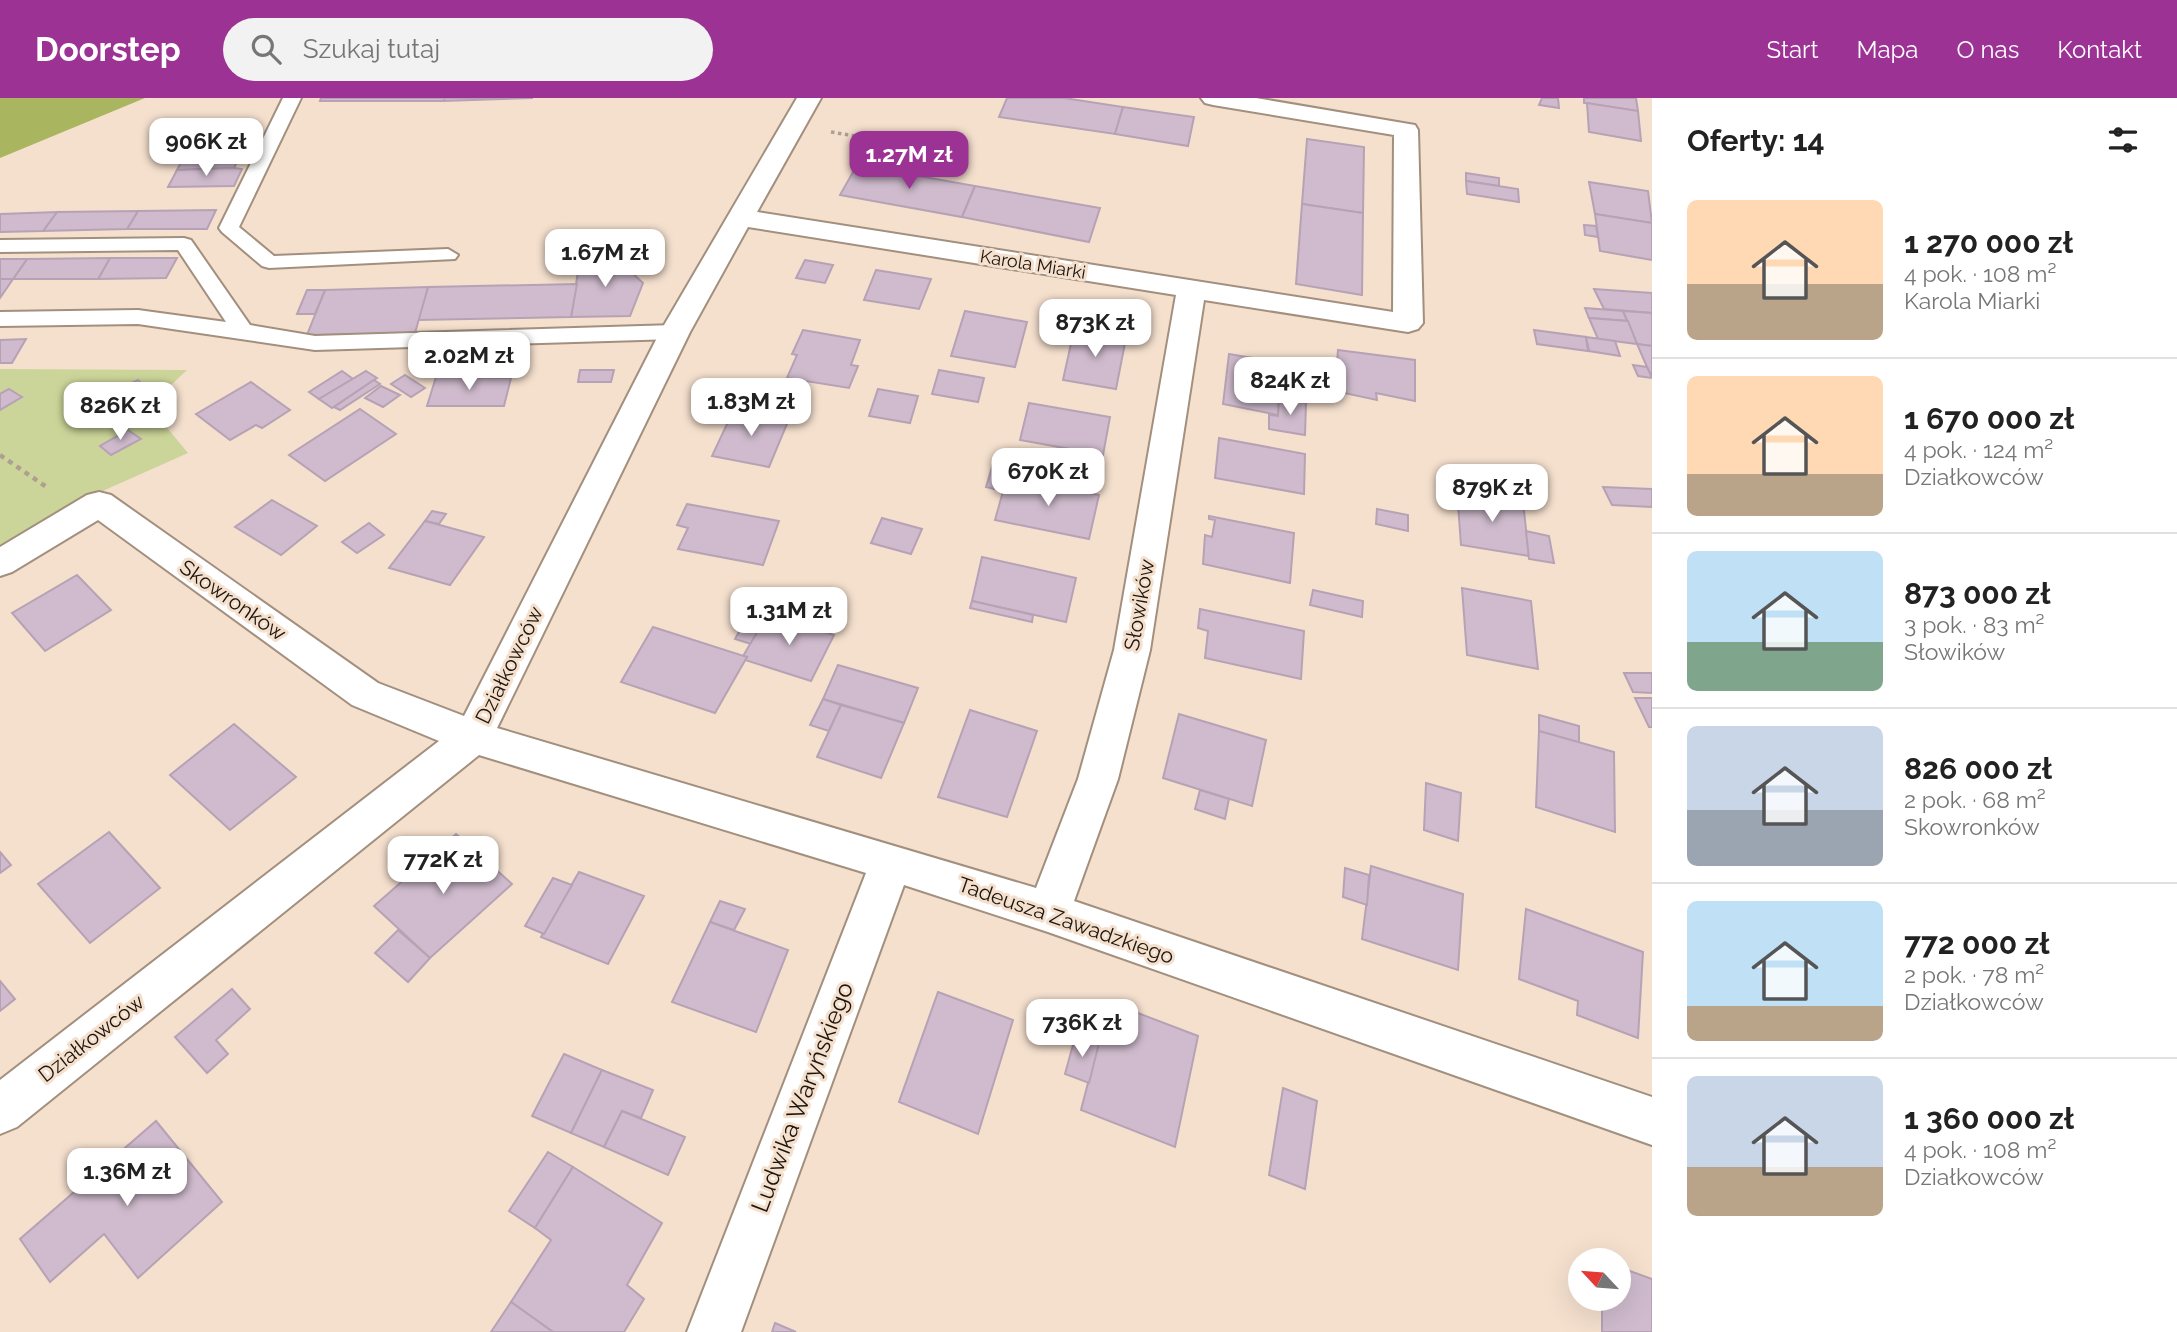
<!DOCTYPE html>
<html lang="pl">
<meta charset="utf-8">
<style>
:root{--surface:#fff;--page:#f2f2f2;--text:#222;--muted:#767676;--line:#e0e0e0;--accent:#9c3294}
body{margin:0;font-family:Raleway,sans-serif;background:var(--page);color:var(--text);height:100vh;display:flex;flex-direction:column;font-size:26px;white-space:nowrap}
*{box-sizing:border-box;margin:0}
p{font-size:23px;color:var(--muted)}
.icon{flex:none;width:38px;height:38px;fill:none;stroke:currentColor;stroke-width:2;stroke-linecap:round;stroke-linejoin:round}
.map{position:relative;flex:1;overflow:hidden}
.sheet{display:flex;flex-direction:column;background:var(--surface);width:525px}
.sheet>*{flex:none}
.needle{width:46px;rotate:296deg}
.controls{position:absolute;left:1568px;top:1150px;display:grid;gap:14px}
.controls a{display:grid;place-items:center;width:63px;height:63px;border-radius:50%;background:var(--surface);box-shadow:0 7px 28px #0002;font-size:35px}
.price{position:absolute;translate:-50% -60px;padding:0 16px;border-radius:14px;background:#fff;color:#222;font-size:23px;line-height:46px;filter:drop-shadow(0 2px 4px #0008)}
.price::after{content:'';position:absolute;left:50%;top:42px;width:21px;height:16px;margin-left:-10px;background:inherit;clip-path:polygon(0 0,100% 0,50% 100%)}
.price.on{background:var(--accent);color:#fff}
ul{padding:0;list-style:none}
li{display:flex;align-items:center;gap:21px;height:175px;padding:0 35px}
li+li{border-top:2px solid var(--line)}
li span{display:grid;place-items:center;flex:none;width:196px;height:140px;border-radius:10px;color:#555}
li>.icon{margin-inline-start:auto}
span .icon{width:84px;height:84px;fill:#fffc;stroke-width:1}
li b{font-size:30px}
h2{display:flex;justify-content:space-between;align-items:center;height:84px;padding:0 35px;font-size:30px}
header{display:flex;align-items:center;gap:42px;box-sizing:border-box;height:98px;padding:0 35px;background:var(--accent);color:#fff}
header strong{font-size:33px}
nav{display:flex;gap:38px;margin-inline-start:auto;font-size:24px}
.search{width:490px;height:63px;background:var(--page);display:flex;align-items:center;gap:18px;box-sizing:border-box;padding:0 24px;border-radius:38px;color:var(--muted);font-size:26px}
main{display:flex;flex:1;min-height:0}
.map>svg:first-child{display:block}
.green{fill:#ccd599}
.forest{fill:#aab55f}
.building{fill:#cfbbcd;stroke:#b6a2b4;stroke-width:2}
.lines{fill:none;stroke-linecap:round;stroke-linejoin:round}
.lane-casing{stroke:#a28f7e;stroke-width:4}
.street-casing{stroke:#a28f7e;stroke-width:4}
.path-far1{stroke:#af9f90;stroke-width:3.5;stroke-dasharray:3.5 3.5;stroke-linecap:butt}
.path{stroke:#af9f90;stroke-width:4.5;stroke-dasharray:5 5;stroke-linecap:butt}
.lane{fill:#fff;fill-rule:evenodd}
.street{fill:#fff;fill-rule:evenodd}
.labels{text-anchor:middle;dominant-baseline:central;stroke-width:6;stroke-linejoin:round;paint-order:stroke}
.far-street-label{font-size:18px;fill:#1c150e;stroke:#f5e0ce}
.street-label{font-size:21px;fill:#1c150e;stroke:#f5e0ce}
.near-street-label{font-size:24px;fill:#1c150e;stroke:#f5e0ce}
</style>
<header>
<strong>Doorstep</strong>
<div class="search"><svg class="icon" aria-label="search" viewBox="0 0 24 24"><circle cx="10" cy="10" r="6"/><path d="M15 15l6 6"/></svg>Szukaj tutaj</div>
<nav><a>Start</a><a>Mapa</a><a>O nas</a><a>Kontakt</a></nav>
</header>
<main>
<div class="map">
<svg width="1652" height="1234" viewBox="0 0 1652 1234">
<rect width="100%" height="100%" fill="#f5e0ce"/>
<polygon class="green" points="0,271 187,272 149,308 188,355 105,392 0,453"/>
<polygon class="forest" points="0,0 145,0 0,60"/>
<g class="building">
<polygon points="321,0 445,0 444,3 320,3"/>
<polygon points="445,0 533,0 444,3"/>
<polygon points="1007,0 1064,0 1123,9 1115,36 999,19"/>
<polygon points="1542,0 1558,0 1559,10 1539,7"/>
<polygon points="1584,0 1636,0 1638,13 1584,5"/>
<polygon points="1587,5 1638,13 1641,43 1589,34"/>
<polygon points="1123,9 1194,19 1188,48 1115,36"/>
<polygon points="1307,41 1364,49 1363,115 1302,106"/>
<polygon points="246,45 234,70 177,72 191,46"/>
<polygon points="857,67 975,88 962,119 840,97"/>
<polygon points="234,70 242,71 234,88 168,89 177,72"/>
<polygon points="1466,75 1499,80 1499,88 1466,83"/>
<polygon points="1466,83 1518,91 1519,104 1467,96"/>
<polygon points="1589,84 1648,93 1652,125 1595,116"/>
<polygon points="975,88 1100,110 1089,144 962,119"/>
<polygon points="1302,106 1363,115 1362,197 1296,186"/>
<polygon points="216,112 207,131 127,131 138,113"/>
<polygon points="138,113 127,131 43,133 57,114"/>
<polygon points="57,114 43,133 0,134 0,116"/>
<polygon points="1595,116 1652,125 1652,162 1600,153"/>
<polygon points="1584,127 1596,128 1598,139 1585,137"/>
<polygon points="615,159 643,185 630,218 571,219 580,160"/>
<polygon points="110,160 177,160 166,180 98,181"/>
<polygon points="110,160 98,181 13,181 27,161"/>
<polygon points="0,161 27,161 13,181 0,181"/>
<polygon points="805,162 833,167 825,185 796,180"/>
<polygon points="876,172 931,181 919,211 864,202"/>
<polygon points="0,181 13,181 0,200"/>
<polygon points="577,186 571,219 418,222 428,189"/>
<polygon points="428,189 415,235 307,237 325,192"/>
<polygon points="1594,191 1652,195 1652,215 1604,211"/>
<polygon points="307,192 325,192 315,216 297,216"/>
<polygon points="1585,210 1623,213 1628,223 1589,220"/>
<polygon points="965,213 1027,224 1015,269 951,258"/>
<polygon points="1623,213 1652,215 1652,248 1637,246"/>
<polygon points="1589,220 1628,223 1637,246 1598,241"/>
<polygon points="803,232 860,242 851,267 858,268 849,290 787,280 797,257 792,256"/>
<polygon points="1074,232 1126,240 1116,291 1063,282"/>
<polygon points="1534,232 1586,239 1588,253 1537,246"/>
<polygon points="1586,239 1615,243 1620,258 1589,253"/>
<polygon points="26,241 12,265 0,265 0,242"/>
<polygon points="1637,246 1652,248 1652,279 1647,269"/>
<polygon points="1338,252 1415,262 1415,303 1376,295 1377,302 1335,293"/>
<polygon points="1229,256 1282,265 1278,317 1223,306"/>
<polygon points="1633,267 1647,269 1652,280 1638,278"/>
<polygon points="580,272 614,272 611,284 578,284"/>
<polygon points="939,272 984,280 978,304 932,296"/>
<polygon points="342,273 353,281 319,301 309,294"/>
<polygon points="366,273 377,280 332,310 319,301"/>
<polygon points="405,277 425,290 411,299 391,286"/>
<polygon points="436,279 511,280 504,308 427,308"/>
<polygon points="138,282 152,296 133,305 120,290"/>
<polygon points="374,282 380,286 340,312 334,309"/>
<polygon points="251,284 290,312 262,330 256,327 230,342 196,316"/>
<polygon points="381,288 400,297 383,309 365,300"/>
<polygon points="9,291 22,299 0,312 0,296"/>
<polygon points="878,291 918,298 910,325 869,318"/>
<polygon points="1279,300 1306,305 1305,337 1269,331 1269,317 1278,318"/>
<polygon points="1029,305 1110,319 1103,357 1020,342"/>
<polygon points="360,311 396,336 325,383 289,357"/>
<polygon points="734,311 789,321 769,369 712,358"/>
<polygon points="128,332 141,341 111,357 100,348"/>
<polygon points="1219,340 1305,356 1304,396 1215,380"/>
<polygon points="993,366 1009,370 1003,393 986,389"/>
<polygon points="1007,379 1099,397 1089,441 995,422"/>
<polygon points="1603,389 1652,391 1652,409 1612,407"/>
<polygon points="1457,393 1523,404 1529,458 1461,447"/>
<polygon points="272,402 317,428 281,457 235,429"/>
<polygon points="687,406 779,423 763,467 678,451 688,430 677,427"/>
<polygon points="1377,411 1408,417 1408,433 1376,426"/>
<polygon points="432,413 446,416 439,426 425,423"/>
<polygon points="1209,418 1294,435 1290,485 1203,466 1205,437 1212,439 1215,422 1209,421"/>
<polygon points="882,420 922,431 911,456 871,445"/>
<polygon points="425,423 484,439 450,487 389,470"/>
<polygon points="369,425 384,437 357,455 342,444"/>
<polygon points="1526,433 1549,438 1554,465 1529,461"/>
<polygon points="982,459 1076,480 1066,524 972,503"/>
<polygon points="77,477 111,512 45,553 12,515"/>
<polygon points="1462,490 1531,503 1538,571 1467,557"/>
<polygon points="1313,492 1363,503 1362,519 1310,507"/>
<polygon points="972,503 1033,517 1032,524 970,510"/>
<polygon points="752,511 768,516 751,546 735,541"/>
<polygon points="1200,511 1304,533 1301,581 1205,560 1208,533 1198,530"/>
<polygon points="768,516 834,537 811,583 745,562 747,559 743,558"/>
<polygon points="653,529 747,559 715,615 621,584"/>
<polygon points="838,567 918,590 904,625 823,601"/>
<polygon points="1624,575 1652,575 1652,595 1633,594"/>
<polygon points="1635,600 1652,600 1652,629 1649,629"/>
<polygon points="823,601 841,607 829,633 810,627"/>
<polygon points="841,607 904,625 881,680 817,659"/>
<polygon points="970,612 1037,633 1007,719 938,699"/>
<polygon points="1179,616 1266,642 1252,708 1163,680"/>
<polygon points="1539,617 1579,628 1579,645 1539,633"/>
<polygon points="234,626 296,679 230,732 170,677"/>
<polygon points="1539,633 1614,654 1615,734 1536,709"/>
<polygon points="1426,685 1461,695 1458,743 1424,732"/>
<polygon points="1200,692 1229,701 1225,721 1195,711"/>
<polygon points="109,734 160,790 90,845 38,786"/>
<polygon points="456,736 512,786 430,860 374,808"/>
<polygon points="0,754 11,767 0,775"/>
<polygon points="1371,768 1463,796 1458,872 1362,841"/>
<polygon points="1345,770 1369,777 1367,807 1343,799"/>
<polygon points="579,774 644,798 608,866 541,839"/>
<polygon points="553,780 572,787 544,836 525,828"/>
<polygon points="720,803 745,811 734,832 710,824"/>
<polygon points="1526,811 1643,854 1638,940 1577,917 1578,903 1519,881"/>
<polygon points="710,824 788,852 756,934 672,904"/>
<polygon points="398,832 430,860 408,884 375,855"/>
<polygon points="0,883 15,901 0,913"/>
<polygon points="232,891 250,911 216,942 228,956 207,975 175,939"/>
<polygon points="938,894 1013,922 978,1036 899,1004"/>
<polygon points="1109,904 1198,938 1175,1049 1081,1012"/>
<polygon points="1076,936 1099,945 1089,985 1065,976"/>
<polygon points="564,956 602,972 571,1035 532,1018"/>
<polygon points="602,972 653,992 641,1020 622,1013 604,1049 571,1035"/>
<polygon points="1283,990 1317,1003 1305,1091 1269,1077"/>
<polygon points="622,1013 685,1039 668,1077 604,1049"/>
<polygon points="156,1023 222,1104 138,1180 104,1136 50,1184 20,1141"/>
<polygon points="548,1054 573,1069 535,1130 509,1113"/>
<polygon points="573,1069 662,1125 627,1187 644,1201 624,1234 553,1234 511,1204 551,1142 535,1130"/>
<polygon points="1619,1169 1652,1181 1652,1234 1602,1234 1602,1200 1619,1200"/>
<polygon points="511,1204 553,1234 491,1234"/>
<polygon points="775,1225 796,1234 772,1234"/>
</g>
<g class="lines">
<defs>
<g id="lane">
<polygon points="283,0 301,0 239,129 274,158 448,151 458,157 455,161 269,170 262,168 222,134 219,130"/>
<polygon points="184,140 191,142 250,227 315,238 675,227 686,234 675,241 315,252 138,226 0,228 0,214 138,212 226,224 178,152 0,154 0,142"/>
</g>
<path id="street" d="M797,0h24l-64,114 636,100 1,-177 -181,-30 -8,-2 -4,-5h55l159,27 3,5 5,193 -5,6 -10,3 -204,-32 -54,350 -32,129 -44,122 578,196v48l-604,-213 -144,-47 -163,447h-54l179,-459 -387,-118 -462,372 -17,7v-54l439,-339 -87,-36 -254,-185 -86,52 -12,4v-29l87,-52 12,-3 12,3 267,188 86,33 196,-384zM748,129l428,68 -62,355 -36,129 -42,109 -539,-160 193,-396z"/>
</defs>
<use href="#lane" class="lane-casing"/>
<use href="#street" class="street-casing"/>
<g class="path-far1">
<polyline points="831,34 861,39"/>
<polyline points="928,50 959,56"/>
</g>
<polyline class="path" points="0,357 48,390"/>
<use href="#lane" class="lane"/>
<use href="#street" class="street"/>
</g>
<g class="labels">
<g class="far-street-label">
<text transform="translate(1033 166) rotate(9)">Karola Miarki</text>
</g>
<g class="street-label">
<text transform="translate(233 502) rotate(35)">Skowronków</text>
<text transform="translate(1139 507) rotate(-80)">Słowików</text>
<text transform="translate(509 567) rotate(-64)">Działkowców</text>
<text transform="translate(1066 822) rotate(19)">Tadeusza Zawadzkiego</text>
<text transform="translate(91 940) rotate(-38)">Działkowców</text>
</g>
<g class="near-street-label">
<text transform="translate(802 999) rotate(-69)">Ludwika Waryńskiego</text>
</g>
</g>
</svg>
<div class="controls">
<a><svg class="needle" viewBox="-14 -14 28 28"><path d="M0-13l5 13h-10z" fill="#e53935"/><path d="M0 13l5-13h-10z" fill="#767676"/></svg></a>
</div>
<b class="price" style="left:206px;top:80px">906K zł</b>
<b class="price on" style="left:909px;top:93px">1.27M zł</b>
<b class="price" style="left:605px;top:191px">1.67M zł</b>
<b class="price" style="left:1095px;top:261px">873K zł</b>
<b class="price" style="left:469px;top:294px">2.02M zł</b>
<b class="price" style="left:1290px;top:319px">824K zł</b>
<b class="price" style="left:751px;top:340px">1.83M zł</b>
<b class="price" style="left:120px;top:344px">826K zł</b>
<b class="price" style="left:1048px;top:410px">670K zł</b>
<b class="price" style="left:1492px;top:426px">879K zł</b>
<b class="price" style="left:789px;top:549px">1.31M zł</b>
<b class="price" style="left:443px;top:798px">772K zł</b>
<b class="price" style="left:1082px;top:961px">736K zł</b>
<b class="price" style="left:127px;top:1110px">1.36M zł</b>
</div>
<section class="sheet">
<h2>Oferty: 14<svg class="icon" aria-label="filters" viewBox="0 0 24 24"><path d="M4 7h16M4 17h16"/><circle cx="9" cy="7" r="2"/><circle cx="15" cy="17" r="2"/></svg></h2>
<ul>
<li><span style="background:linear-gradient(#ffd9b3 60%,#b9a48a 0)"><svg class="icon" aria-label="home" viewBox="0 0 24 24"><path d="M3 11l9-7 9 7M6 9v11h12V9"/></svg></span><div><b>1 270 000 zł</b><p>4 pok. · 108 m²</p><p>Karola Miarki</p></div></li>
<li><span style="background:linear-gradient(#ffd9b3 70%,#b9a48a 0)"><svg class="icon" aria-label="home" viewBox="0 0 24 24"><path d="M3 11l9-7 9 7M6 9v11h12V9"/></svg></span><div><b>1 670 000 zł</b><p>4 pok. · 124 m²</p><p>Działkowców</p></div></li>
<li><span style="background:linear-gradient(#bfe0f5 65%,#7fa58c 0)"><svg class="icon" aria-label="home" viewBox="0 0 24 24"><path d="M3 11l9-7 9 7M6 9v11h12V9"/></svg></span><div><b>873 000 zł</b><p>3 pok. · 83 m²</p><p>Słowików</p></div></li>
<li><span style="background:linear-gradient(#c9d6e8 60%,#9aa5b1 0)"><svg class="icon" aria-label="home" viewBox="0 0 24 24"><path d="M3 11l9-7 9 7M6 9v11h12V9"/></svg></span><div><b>826 000 zł</b><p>2 pok. · 68 m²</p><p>Skowronków</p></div></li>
<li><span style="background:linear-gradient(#bfe0f5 75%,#b9a48a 0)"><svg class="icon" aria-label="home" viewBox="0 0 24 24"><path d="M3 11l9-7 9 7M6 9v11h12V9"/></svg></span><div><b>772 000 zł</b><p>2 pok. · 78 m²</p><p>Działkowców</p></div></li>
<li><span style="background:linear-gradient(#c9d6e8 65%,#b9a48a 0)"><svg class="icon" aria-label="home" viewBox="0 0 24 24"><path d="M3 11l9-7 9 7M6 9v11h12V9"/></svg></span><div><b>1 360 000 zł</b><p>4 pok. · 108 m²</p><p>Działkowców</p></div></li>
</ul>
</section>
</main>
